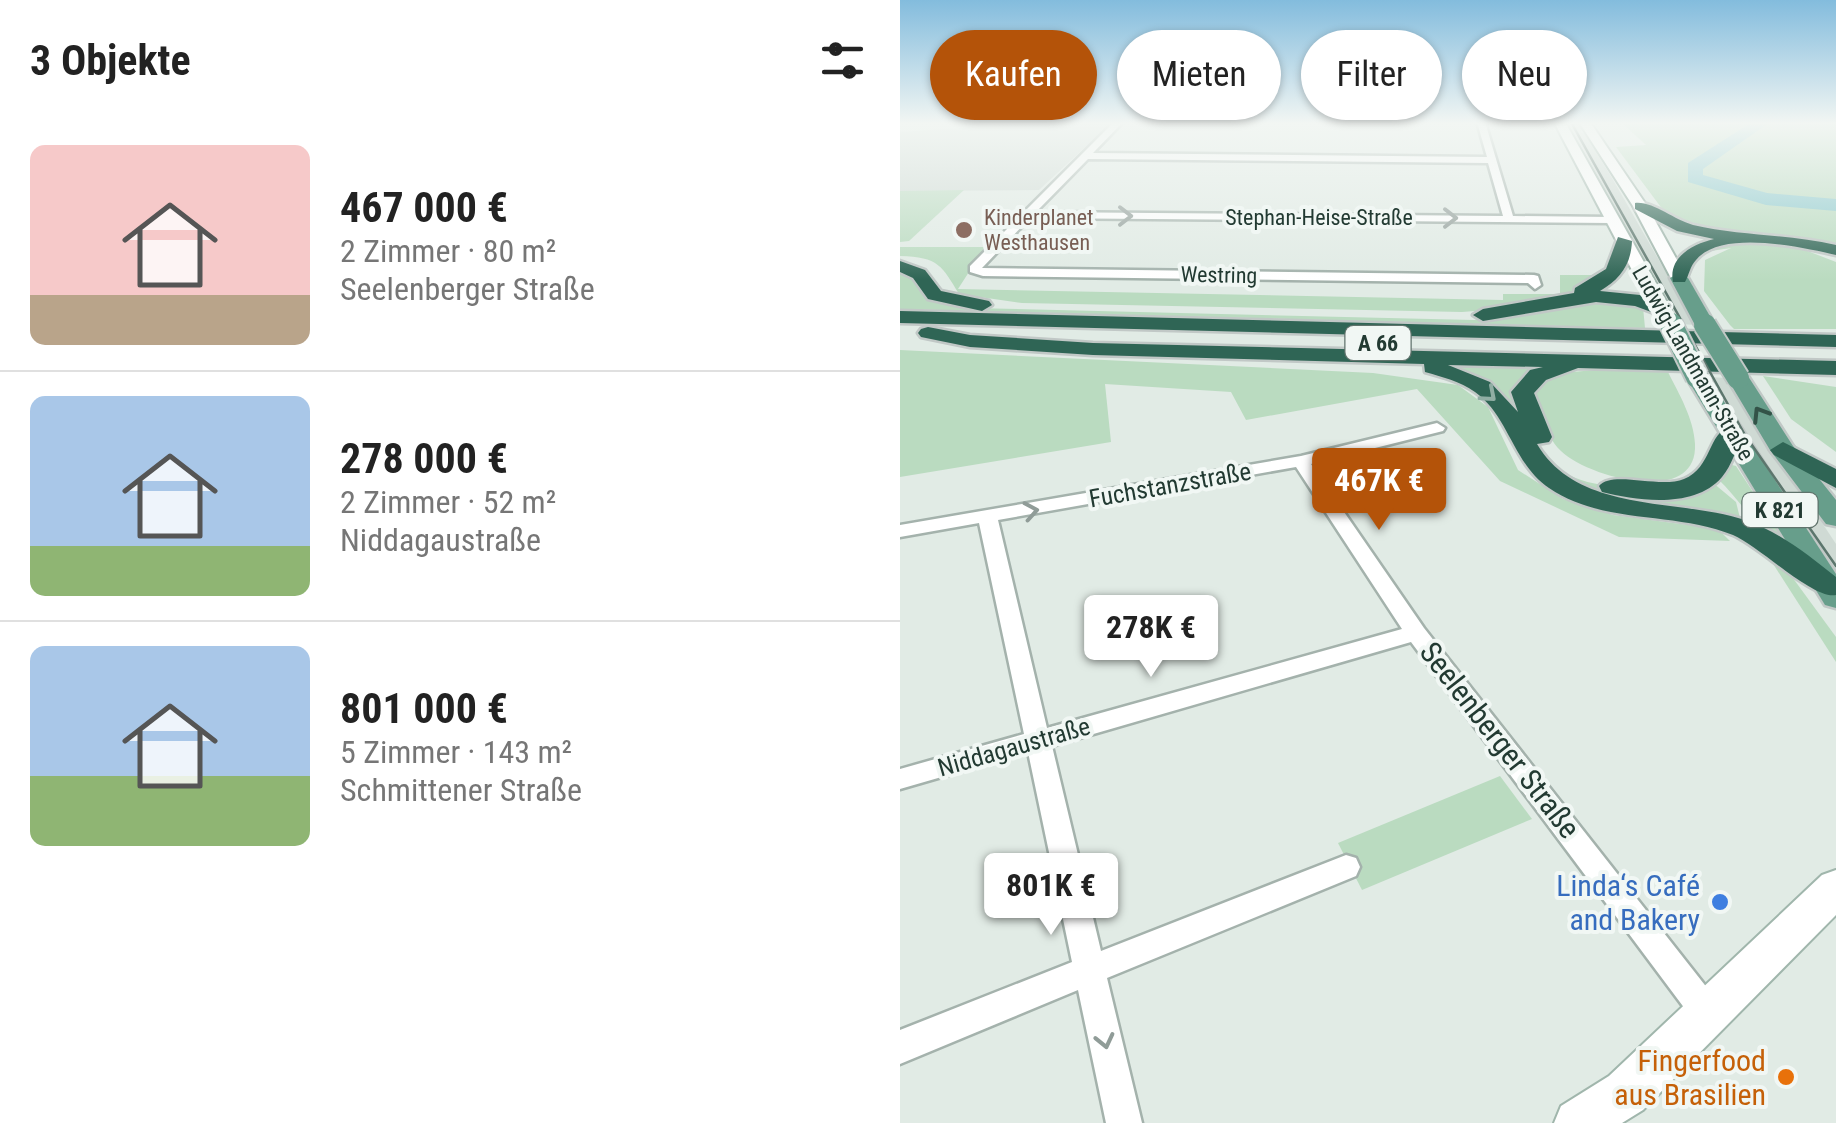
<!DOCTYPE html>
<html lang="de">
<meta charset="utf-8">
<style>
:root{--surface:#fff;--page:#f2f2f2;--text:#222;--muted:#767676;--line:#e0e0e0;--accent:#b45309}
body{margin:0;font-family:"Roboto Condensed",sans-serif;background:var(--page);color:var(--text);height:100vh;display:flex;flex-direction:column;font-size:38px;white-space:nowrap}
*{box-sizing:border-box;margin:0}
p{font-size:32px;color:var(--muted)}
.icon{flex:none;width:55px;height:55px;fill:none;stroke:currentColor;stroke-width:2;stroke-linecap:round;stroke-linejoin:round}
.map{position:relative;flex:1;overflow:hidden}
.side{display:flex;flex-direction:column;background:var(--surface);width:900px}
.side>*{flex:none}
.hud{position:absolute;left:30px;top:30px;width:755px;height:90px;display:flex;gap:20px}
.price{position:absolute;translate:-50% -85px;padding:0 22px;border-radius:10px;background:#fff;color:#222;font-size:32px;line-height:65px;filter:drop-shadow(0 2px 5px #0008)}
.price::after{content:'';position:absolute;left:50%;top:60px;width:30px;height:22px;margin-left:-15px;background:inherit;clip-path:polygon(0 0,100% 0,50% 100%)}
.price.active{background:var(--accent);color:#fff}
ul{padding:0;list-style:none}
li{display:flex;align-items:center;gap:30px;height:250px;padding:0 30px}
li+li{border-top:2px solid var(--line)}
li span{display:grid;place-items:center;flex:none;width:280px;height:200px;border-radius:15px;color:#555}
li>.icon{margin-inline-start:auto}
span .icon{width:120px;height:120px;fill:#fffc;stroke-width:1}
li b{font-size:42px}
h2{display:flex;justify-content:space-between;align-items:center;height:120px;padding:0 30px;font-size:42px}
.pill{padding:0 35px;border-radius:45px;background:var(--surface);box-shadow:0 2px 8px #0004;font-size:35px;line-height:90px}
.pill.active{background:var(--accent);color:#fff}
main{display:flex;flex:1;min-height:0}
.map>svg:first-child{display:block}
.built{fill:#cfdad4}
.green{fill:#badbc0}
.lines{fill:none;stroke-linecap:round;stroke-linejoin:round}
.river{fill:#8bc9cd;fill-rule:evenodd}
.street-casing{stroke:#a4b2ac;stroke-width:5}
.secondary-casing{stroke:#a0b6ac;stroke-width:4}
.primary-casing{stroke:#c1c8c6;stroke-width:5}
.highway-casing{stroke:#c1c8c6;stroke-width:5}
.street{fill:#fff;fill-rule:evenodd}
.secondary{fill:#fff;fill-rule:evenodd}
.primary{fill:#679e8b;fill-rule:evenodd}
.highway{fill:#2f6555;fill-rule:evenodd}
.tram{stroke:#5c766d;stroke-width:2.5}
.primary-bridge-casing{stroke:#c1c8c6;stroke-width:26;stroke-linecap:butt}
.primary-bridge{stroke:#679e8b;stroke-width:22}
.oneway{stroke:#909c98}
.oneway2{stroke:#90aea4}
.oneway3{stroke:#335348}
.education-dot{fill:#8d6e63;stroke:#f1f7f4;stroke-width:4}
.shop-dot{fill:#3f7fe0;stroke:#f1f7f4;stroke-width:4}
.food-dot{fill:#e8710a;stroke:#f1f7f4;stroke-width:4}
.labels{text-anchor:middle;dominant-baseline:central;stroke-width:8;stroke-linejoin:round;paint-order:stroke}
.far-education-label{font-size:22px;fill:#785e54;stroke:#f1f7f4;text-anchor:start}
.far-street-label{font-size:22px;fill:#223a32;stroke:#f1f7f4}
.shield{fill:#f1f7f4;stroke:#60736c;stroke-width:2.5}
.shield-label{font-size:22px;font-weight:bold;fill:#223a32}
.street-label{font-size:25px;fill:#223a32;stroke:#f1f7f4}
.near-street-label{font-size:30px;fill:#223a32;stroke:#f1f7f4}
.near-shop-label{font-size:30px;fill:#366cbe;stroke:#f1f7f4;text-anchor:end}
.near-food-label{font-size:30px;fill:#c56008;stroke:#f1f7f4;text-anchor:end}
</style>
<main>
<section class="side">
<h2>3 Objekte<svg class="icon" aria-label="filters" viewBox="0 0 24 24"><path d="M4 7h16M4 17h16"/><circle cx="9" cy="7" r="2"/><circle cx="15" cy="17" r="2"/></svg></h2>
<ul>
<li><span style="background:linear-gradient(#f6c9c9 75%,#b9a48a 0)"><svg class="icon" aria-label="home" viewBox="0 0 24 24"><path d="M3 11l9-7 9 7M6 9v11h12V9"/></svg></span><div><b>467 000 €</b><p>2 Zimmer · 80 m²</p><p>Seelenberger Straße</p></div></li>
<li><span style="background:linear-gradient(#a9c7e8 75%,#8fb573 0)"><svg class="icon" aria-label="home" viewBox="0 0 24 24"><path d="M3 11l9-7 9 7M6 9v11h12V9"/></svg></span><div><b>278 000 €</b><p>2 Zimmer · 52 m²</p><p>Niddagaustraße</p></div></li>
<li><span style="background:linear-gradient(#a9c7e8 65%,#8fb573 0)"><svg class="icon" aria-label="home" viewBox="0 0 24 24"><path d="M3 11l9-7 9 7M6 9v11h12V9"/></svg></span><div><b>801 000 €</b><p>5 Zimmer · 143 m²</p><p>Schmittener Straße</p></div></li>
</ul>
</section>
<div class="map">
<svg width="936" height="1123" viewBox="0 0 936 1123">
<rect width="100%" height="100%" fill="#e1ebe5"/>
<g class="built">
<polygon points="668,122 677,122 683,131 680,132 684,133 712,178 796,325 780,324"/>
<polygon points="139,123 210,124 139,190 0,191 0,132"/>
<polygon points="808,377 827,378 936,544 936,579"/>
</g>
<g class="green">
<polygon points="721,122 936,122 936,246 811,229 784,222 763,210 716,147 746,145"/>
<polygon points="64,190 9,241 0,242 0,191"/>
<polygon points="859,243 905,250 936,262 936,329 834,329 830,325 804,291 805,260 831,248 804,252 821,245"/>
<path d="M0,247h85l-27,42 545,11v-6h57v-19h44c-41,28 -93,33 -142,37l-440,-9 -63,-9c-17,-28 -20,-37 -59,-38z"/>
<polygon points="0,270 11,275 26,298 71,308 574,320 649,311 697,297 743,307 745,328 0,309"/>
<polygon points="0,350 473,373 558,385 588,407 618,470 663,499 713,515 818,529 830,541 719,537 600,481 517,389 346,420 331,392 205,384 211,442 0,477"/>
<path d="M539,364l109,2 -19,8c0,18 -5,46 2,62 33,69 120,49 181,46l24,20 4,16 -143,-26 -44,-21 -35,-54z"/>
<path d="M705,369l63,3c11,22 26,47 27,72 3,64 -108,33 -134,7 -10,-9 -14,-21 -18,-33 -4,-11 -9,-19 -6,-30l25,-15z"/>
<polygon points="863,376 936,387 936,452 891,419"/>
<path d="M828,464l8,2 47,72c-27,-6 -43,-39 -65,-59z"/>
<polygon points="861,545 887,570 936,637 936,662"/>
<polygon points="600,776 632,819 462,890 438,843"/>
</g>
<g class="lines">
<polygon class="river" points="852,122 870,122 803,169 803,175 867,193 936,199 936,211 866,205 788,182 788,163"/>
<defs>
<g id="street">
<path d="M214,122h9l-30,31 394,4 -10,-35h8l28,94 98,1 5,3 -5,3 -581,-5 -48,50 552,7 4,1 3,9 -6,4 -7,-6 -545,-7 -13,-4v-6zM188,159l400,4 15,53 -467,-4z"/>
<path d="M537,423l8,5 -2,3 -132,33 113,164 295,375 5,11 -5,11 -11,5 -11,-5 -286,-383 -359,104 49,205 245,-96 10,3 4,9 -4,9 -249,102 35,145h-36l-28,-133 -178,74v-34l172,-68 -44,-210 -128,37v-20l124,-35 -45,-211 -79,14v-12l401,-69zM396,467l106,162 -355,99 -49,-208z"/>
</g>
<g id="secondary">
<polygon points="654,122 665,122 771,310 768,314 756,314 753,310"/>
<polygon points="679,122 690,122 747,206 787,278 785,282 771,278 733,206"/>
<polygon points="936,870 936,915 743,1110 722,1123 654,1123 661,1106 709,1076 922,875"/>
</g>
<g id="primary">
<polygon points="779,273 788,278 815,325 812,329 798,329 795,325 770,278"/>
<polygon points="797,370 808,377 936,574 936,608 925,605 786,377"/>
<polygon points="838,371 846,373 893,446 936,500 936,526 926,524 870,450 827,378"/>
</g>
<g id="highway">
<path d="M735,203c18,-2 39,17 58,22 47,11 96,9 143,20v10c-34,-8 -115,-26 -140,5 -6,6 -7,15 -11,22h-12c-5,-25 20,-38 41,-43l-37,-8 -42,-22z"/>
<path d="M718,237l14,4c-1,24 -12,38 -32,50l40,4 29,11v8l-7,2 -27,-10 -39,-4 -113,19 -10,-6 10,-6 91,-16 1,-5 31,-19z"/>
<polygon points="0,261 25,270 41,291 89,301 92,305 82,311 28,299 13,278 0,272"/>
<polygon points="0,311 936,335 936,347 0,323"/>
<path d="M28,327l42,8 123,8 743,18v14l-258,-7 -32,12 -12,13 18,44 -3,5 -12,2c41,70 141,54 208,76 35,12 63,35 91,57v18c-22,5 -77,-49 -103,-60 -59,-24 -130,-10 -184,-47 -36,-24 -40,-72 -74,-96 -15,-11 -33,-15 -50,-20l-1,-8 -331,-9 -123,-8 -49,-10 -3,-4 3,-4zM548,365l95,2 -13,3 -19,22 7,20 -28,-30z"/>
<path d="M830,427l12,7c-5,14 -10,31 -20,43 -27,32 -84,24 -120,15l-3,-6c13,-16 61,3 85,-7 28,-11 24,-47 46,-52z"/>
<polygon points="883,442 936,469 936,488 874,455 870,450"/>
</g>
</defs>
<use href="#street" class="street-casing"/>
<use href="#secondary" class="secondary-casing"/>
<use href="#primary" class="primary-casing"/>
<use href="#highway" class="highway-casing"/>
<use href="#street" class="street"/>
<use href="#secondary" class="secondary"/>
<use href="#primary" class="primary"/>
<use href="#highway" class="highway"/>
<polyline class="tram" points="671,122 845,435 936,566"/>
<defs>
<g id="primary-bridge">
<polyline points="771,324 797,377"/>
<polyline points="805,325 838,378"/>
</g>
</defs>
<use href="#primary-bridge" class="primary-bridge-casing"/>
<use href="#primary-bridge" class="primary-bridge"/>
</g>
<defs><path id="oneway-chevron" d="M-2-3.5L2.5 0L-2 3.5" fill="none" stroke-width="1.6" stroke-linecap="round" stroke-linejoin="round" transform="scale(2.5)"/></defs>
<g class="oneway">
<use href="#oneway-chevron" transform="translate(225 216)"/>
<use href="#oneway-chevron" transform="translate(550 218)"/>
<use href="#oneway-chevron" transform="translate(131 511) rotate(-10)"/>
<use href="#oneway-chevron" transform="translate(205 1041) rotate(77)"/>
</g>
<use class="oneway2" href="#oneway-chevron" transform="translate(589 395) rotate(41)"/>
<use class="oneway3" href="#oneway-chevron" transform="translate(860 414) rotate(-122)"/>
<linearGradient id="sky" x2="0" y2="1"><stop stop-color="#83bcdd"/><stop offset="0.44" stop-color="#f2f6f3"/><stop offset="1" stop-color="#f2f6f3" stop-opacity="0"/></linearGradient>
<rect width="936" height="280" fill="url(#sky)"/>
<circle class="education-dot" cx="64" cy="230" r="10"/>
<circle class="shop-dot" cx="820" cy="902" r="10"/>
<circle class="food-dot" cx="886" cy="1077" r="10"/>
<g class="labels">
<g class="far-education-label">
<text x="84" y="217">Kinderplanet<tspan x="84" dy="25">Westhausen</tspan></text>
</g>
<g class="far-street-label">
<text x="419" y="217">Stephan-Heise-Straße</text>
<text transform="translate(319 275) rotate(1)">Westring</text>
<text transform="translate(793 363) rotate(60)">Ludwig-Landmann-Straße</text>
</g>
<g class="shield">
<rect x="445.5" y="326" width="65" height="34" rx="8"/>
<rect x="842.5" y="493" width="75" height="34" rx="8"/>
</g>
<g class="shield-label">
<text x="478" y="343">A 66</text>
<text x="880" y="510">K 821</text>
</g>
<g class="street-label">
<text transform="translate(270 485) rotate(-10)">Fuchstanzstraße</text>
<text transform="translate(114 747) rotate(-16)">Niddagaustraße</text>
</g>
<g class="near-street-label">
<text transform="translate(600 740) rotate(52)">Seelenberger Straße</text>
</g>
<g class="near-shop-label">
<text x="800" y="885">Linda‘s Café<tspan x="800" dy="34">and Bakery</tspan></text>
</g>
<g class="near-food-label">
<text x="866" y="1060">Fingerfood<tspan x="866" dy="34">aus Brasilien</tspan></text>
</g>
</g>
</svg>
<b class="price active" style="left:479px;top:533px">467K €</b>
<b class="price" style="left:251px;top:680px">278K €</b>
<b class="price" style="left:151px;top:938px">801K €</b>
<div class="hud">
<a class="pill active">Kaufen</a>
<a class="pill">Mieten</a>
<a class="pill">Filter</a>
<a class="pill">Neu</a>
</div>
</div>
</main>
